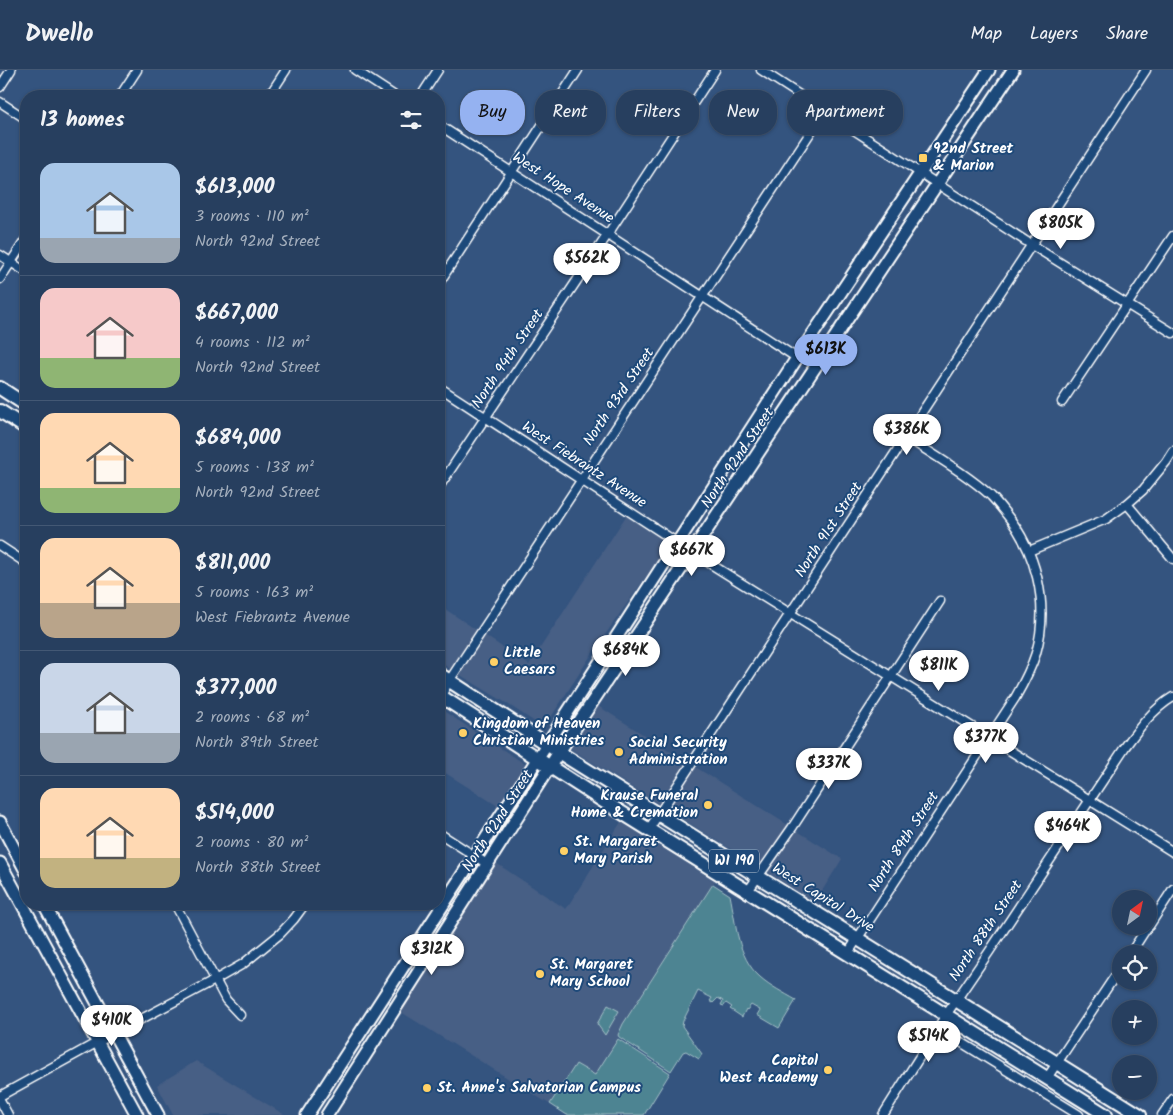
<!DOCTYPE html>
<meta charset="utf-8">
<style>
:root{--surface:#273f5f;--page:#2f4665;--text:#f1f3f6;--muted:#a4afbd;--line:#435874;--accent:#95b2f1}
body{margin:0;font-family:Kalam,sans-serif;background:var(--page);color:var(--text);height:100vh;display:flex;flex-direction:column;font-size:19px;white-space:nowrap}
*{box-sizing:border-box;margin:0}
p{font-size:16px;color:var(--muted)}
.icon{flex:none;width:28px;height:28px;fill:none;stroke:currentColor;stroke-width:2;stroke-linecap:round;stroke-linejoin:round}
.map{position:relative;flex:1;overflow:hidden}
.panel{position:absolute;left:20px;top:20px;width:425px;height:820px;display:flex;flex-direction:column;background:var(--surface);border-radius:20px;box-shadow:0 1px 4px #0004,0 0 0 1px var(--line)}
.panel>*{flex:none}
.guide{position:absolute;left:460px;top:20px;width:475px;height:45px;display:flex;gap:10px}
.needle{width:32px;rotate:33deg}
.buttons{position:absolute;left:1112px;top:820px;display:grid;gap:10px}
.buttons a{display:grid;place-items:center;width:45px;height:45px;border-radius:50%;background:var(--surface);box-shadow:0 1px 4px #0004,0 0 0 1px var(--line);font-size:25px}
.price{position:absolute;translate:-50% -42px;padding:0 11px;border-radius:18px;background:#fff;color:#222;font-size:16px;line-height:32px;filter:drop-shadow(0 1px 2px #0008)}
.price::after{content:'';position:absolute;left:50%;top:30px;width:15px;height:11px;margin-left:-8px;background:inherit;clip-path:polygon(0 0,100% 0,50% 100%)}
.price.selected{background:var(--accent);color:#111}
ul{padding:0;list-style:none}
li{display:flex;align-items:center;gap:15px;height:125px;padding:0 20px}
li+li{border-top:1px solid var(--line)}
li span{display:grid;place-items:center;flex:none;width:140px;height:100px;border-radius:15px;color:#555}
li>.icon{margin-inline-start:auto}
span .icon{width:60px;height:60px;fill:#fffc;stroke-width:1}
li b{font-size:21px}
h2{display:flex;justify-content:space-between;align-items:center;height:60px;padding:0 20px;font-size:21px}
.tag{padding:0 18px;border-radius:20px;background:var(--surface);box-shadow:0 1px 4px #0004,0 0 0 1px var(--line);font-size:18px;line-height:45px}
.tag.selected{background:var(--accent);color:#111}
header{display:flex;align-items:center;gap:30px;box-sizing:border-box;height:70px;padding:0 25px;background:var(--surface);border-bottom:1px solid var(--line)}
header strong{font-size:24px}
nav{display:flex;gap:28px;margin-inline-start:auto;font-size:18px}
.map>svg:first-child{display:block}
.built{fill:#475f85}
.green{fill:#4e8492;stroke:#a6c2c8}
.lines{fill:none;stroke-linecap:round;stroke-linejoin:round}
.street-casing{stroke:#fff;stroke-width:11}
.secondary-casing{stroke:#fff;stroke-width:15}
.primary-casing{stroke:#fff;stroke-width:16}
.street{stroke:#1f4a7a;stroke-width:8}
.secondary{stroke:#1f4a7a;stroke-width:11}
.primary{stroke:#1f4a7a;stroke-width:12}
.poi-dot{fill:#ffd166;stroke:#1f4a7a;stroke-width:2}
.labels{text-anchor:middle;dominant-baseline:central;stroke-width:4;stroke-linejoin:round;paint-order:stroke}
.shield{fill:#1f4a7a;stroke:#bcc9d7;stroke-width:1}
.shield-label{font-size:14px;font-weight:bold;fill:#fff}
.poi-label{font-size:15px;font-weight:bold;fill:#fff;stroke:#1f4a7a;text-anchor:start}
.street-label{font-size:15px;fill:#fff;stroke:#1f4a7a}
</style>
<header>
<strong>Dwello</strong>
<nav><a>Map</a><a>Layers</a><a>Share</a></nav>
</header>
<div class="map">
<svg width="1173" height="1045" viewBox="0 0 1173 1045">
<rect width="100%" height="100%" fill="#34547f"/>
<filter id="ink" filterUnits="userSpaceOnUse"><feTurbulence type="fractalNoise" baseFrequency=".02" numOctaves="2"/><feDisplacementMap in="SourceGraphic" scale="10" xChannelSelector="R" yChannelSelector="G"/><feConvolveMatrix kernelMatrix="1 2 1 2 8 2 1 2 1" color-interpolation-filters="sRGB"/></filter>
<g filter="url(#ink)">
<g class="built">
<polygon points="626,446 669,474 595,579 544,658 503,631 439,592 439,535 529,595"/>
<polygon points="598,636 842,789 815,832 571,679"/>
<polygon points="439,638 525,694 498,736 439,699"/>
<polygon points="621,752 715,811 623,954 619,961 618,969 570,1045 567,1045 401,942 496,793 566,839"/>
<polygon points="196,991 285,1045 173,1045 157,1015"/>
</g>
<g class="green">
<path d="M713,814l17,11c6,28 7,62 30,82 10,9 24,16 36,23l-17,28 -22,-13 3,-5 -9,-5 -4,5 -1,-1 -4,8 -12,-8 2,-2 -6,-4 -2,3 -3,-1 2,-4 -5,-3 -5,5 -3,-2 2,-3 -14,-7 -15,30 -1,5 20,28 -3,5 -13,-8 -3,1 -12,19 -52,-34 -1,-2 5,-11z"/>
<polygon points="608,935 619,941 605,965 597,954"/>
<polygon points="618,969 670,1003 644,1045 567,1045 550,1034 576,994 595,1005"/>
</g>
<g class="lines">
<defs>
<g id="street">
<polyline points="355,0 395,26"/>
<polyline points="761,0 1038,179 1173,263"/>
<polyline points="0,17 11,0"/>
<polyline points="120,26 137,0"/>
<polyline points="269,26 286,0"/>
<polyline points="421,26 438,0"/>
<polyline points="0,32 26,49"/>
<polyline points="439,55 797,288"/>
<polyline points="0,185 26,202"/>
<polyline points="0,209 26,169"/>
<polyline points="439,213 578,0"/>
<polyline points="439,317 693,483 1173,782"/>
<polyline points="1062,332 1173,166"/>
<polyline points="439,417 608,164 715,0"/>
<polyline points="1127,434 1173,489"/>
<polyline points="0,476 26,493"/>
<polyline points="1029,481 1106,449 1127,434 1143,420 1166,392 1173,381"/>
<polyline points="440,628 449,611 824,42"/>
<polyline points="649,759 1146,0"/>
<polyline points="439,763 487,794"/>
<polyline points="748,821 792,758 940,531"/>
<polyline points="175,834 226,930 240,945"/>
<polyline points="1149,856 1173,819"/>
<path d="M848,883l167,-255c8,-14 16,-29 21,-45 14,-50 0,-104 -33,-143 -4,-5 -8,-10 -12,-14 -26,-23 -56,-40 -85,-59"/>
<polyline points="1130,884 1148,856"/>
<polyline points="938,958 1079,1045"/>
<polyline points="1047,1008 1121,897"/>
<polyline points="0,1026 98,972 215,910 243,894 280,864 294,849 305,834"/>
<polyline points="0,1030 8,1045"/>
<path d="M883,1045l63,-100 43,-63 136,-205c14,-19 28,-38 48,-50"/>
<polyline points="1162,1045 1173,1029"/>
</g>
<g id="secondary">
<polyline points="0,752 26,801"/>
<polyline points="0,793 137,1045"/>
<polyline points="44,834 158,1045"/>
<polyline points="307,1045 797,288 989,0"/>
<polyline points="327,1045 559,682 1013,0"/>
</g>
<g id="primary">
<polyline points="0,318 26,335"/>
<polyline points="0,341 26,358"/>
<polyline points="439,604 568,688 1140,1045"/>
<polyline points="439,625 603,731 1106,1045"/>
</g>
</defs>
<use href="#street" class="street-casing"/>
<use href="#secondary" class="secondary-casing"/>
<use href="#primary" class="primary-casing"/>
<use href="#street" class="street"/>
<use href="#secondary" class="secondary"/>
<use href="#primary" class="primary"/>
</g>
</g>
<g class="poi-dot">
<rect x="918" y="83" width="10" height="10" rx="2.5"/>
<circle cx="494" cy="592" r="5"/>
<circle cx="463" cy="663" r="5"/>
<circle cx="619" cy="682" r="5"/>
<circle cx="708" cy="735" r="5"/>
<circle cx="564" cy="781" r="5"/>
<circle cx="540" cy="904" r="5"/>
<circle cx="828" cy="1000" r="5"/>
<circle cx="427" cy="1018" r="5"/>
</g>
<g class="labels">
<rect class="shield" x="709" y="779.5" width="50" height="23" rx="4"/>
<g class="shield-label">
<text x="734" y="791">WI 190</text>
</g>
<g class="poi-label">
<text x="933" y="79">92nd Street<tspan x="933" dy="17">&amp; Marion</tspan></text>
<text x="504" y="583">Little<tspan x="504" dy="17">Caesars</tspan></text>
<text x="473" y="654">Kingdom of Heaven<tspan x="473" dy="17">Christian Ministries</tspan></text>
<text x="629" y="673">Social Security<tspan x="629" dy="17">Administration</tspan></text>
<text x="698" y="726" text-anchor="end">Krause Funeral<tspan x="698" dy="17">Home &amp; Cremation</tspan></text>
<text x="574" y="772">St. Margaret<tspan x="574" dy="17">Mary Parish</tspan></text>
<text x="550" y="895">St. Margaret<tspan x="550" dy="17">Mary School</tspan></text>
<text x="818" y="991" text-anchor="end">Capitol<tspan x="818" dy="17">West Academy</tspan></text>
<text x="437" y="1018">St. Anne's Salvatorian Campus</text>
</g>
<g class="street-label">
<text transform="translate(563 118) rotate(33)">West Hope Avenue</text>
<text transform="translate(508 289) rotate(-56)">North 94th Street</text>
<text transform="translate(619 327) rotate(-56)">North 93rd Street</text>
<text transform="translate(738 388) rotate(-56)">North 92nd Street</text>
<text transform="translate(584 395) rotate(33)">West Fiebrantz Avenue</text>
<text transform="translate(829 460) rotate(-57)">North 91st Street</text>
<text transform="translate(498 751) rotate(-57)">North 92nd Street</text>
<text transform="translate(904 772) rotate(-57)">North 89th Street</text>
<text transform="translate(823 828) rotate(32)">West Capitol Drive</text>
<text transform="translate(986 861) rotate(-56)">North 88th Street</text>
</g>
</g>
</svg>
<div class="buttons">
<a><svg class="needle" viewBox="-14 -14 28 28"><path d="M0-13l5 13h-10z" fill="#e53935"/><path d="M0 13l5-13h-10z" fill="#a4afbd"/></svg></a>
<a><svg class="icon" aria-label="locate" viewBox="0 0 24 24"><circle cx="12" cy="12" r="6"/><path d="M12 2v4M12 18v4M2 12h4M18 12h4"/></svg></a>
<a>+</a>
<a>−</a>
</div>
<b class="price" style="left:1061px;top:180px">$805K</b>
<b class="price" style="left:587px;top:215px">$562K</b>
<b class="price selected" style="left:826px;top:306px">$613K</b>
<b class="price" style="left:907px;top:386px">$386K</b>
<b class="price" style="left:692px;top:507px">$667K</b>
<b class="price" style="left:626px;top:607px">$684K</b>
<b class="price" style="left:939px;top:622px">$811K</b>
<b class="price" style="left:986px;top:694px">$377K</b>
<b class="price" style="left:829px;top:720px">$337K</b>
<b class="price" style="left:1068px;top:783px">$464K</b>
<b class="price" style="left:432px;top:906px">$312K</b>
<b class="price" style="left:112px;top:977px">$410K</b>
<b class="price" style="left:929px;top:993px">$514K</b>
<div class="guide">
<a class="tag selected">Buy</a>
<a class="tag">Rent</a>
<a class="tag">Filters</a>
<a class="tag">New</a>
<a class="tag">Apartment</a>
</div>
<section class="panel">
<h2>13 homes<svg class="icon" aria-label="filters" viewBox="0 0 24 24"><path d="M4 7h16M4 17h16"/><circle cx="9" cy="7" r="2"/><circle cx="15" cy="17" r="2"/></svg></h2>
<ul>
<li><span style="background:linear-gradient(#a9c7e8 75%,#9aa5b1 0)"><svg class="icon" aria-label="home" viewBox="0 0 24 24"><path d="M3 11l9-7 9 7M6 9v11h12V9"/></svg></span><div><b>$613,000</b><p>3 rooms · 110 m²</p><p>North 92nd Street</p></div></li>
<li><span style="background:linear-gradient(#f6c9c9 70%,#8fb573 0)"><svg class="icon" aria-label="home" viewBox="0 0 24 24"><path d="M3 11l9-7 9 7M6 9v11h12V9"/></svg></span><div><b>$667,000</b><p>4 rooms · 112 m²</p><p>North 92nd Street</p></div></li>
<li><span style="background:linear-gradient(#ffd9b3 75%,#8fb573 0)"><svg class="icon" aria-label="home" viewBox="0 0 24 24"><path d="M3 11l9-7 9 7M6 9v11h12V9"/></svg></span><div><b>$684,000</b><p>5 rooms · 138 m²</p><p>North 92nd Street</p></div></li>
<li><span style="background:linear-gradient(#ffd9b3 65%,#b9a48a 0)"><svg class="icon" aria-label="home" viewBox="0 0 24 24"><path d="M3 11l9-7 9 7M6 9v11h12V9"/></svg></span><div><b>$811,000</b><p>5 rooms · 163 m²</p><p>West Fiebrantz Avenue</p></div></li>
<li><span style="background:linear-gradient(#c9d6e8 70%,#9aa5b1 0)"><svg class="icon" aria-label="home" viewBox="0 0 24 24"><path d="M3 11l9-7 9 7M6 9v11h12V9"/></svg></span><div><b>$377,000</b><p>2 rooms · 68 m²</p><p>North 89th Street</p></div></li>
<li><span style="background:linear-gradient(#ffd9b3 70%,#c2b280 0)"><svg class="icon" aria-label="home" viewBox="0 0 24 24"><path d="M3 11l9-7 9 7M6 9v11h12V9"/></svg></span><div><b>$514,000</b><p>2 rooms · 80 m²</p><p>North 88th Street</p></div></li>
</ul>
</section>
</div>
